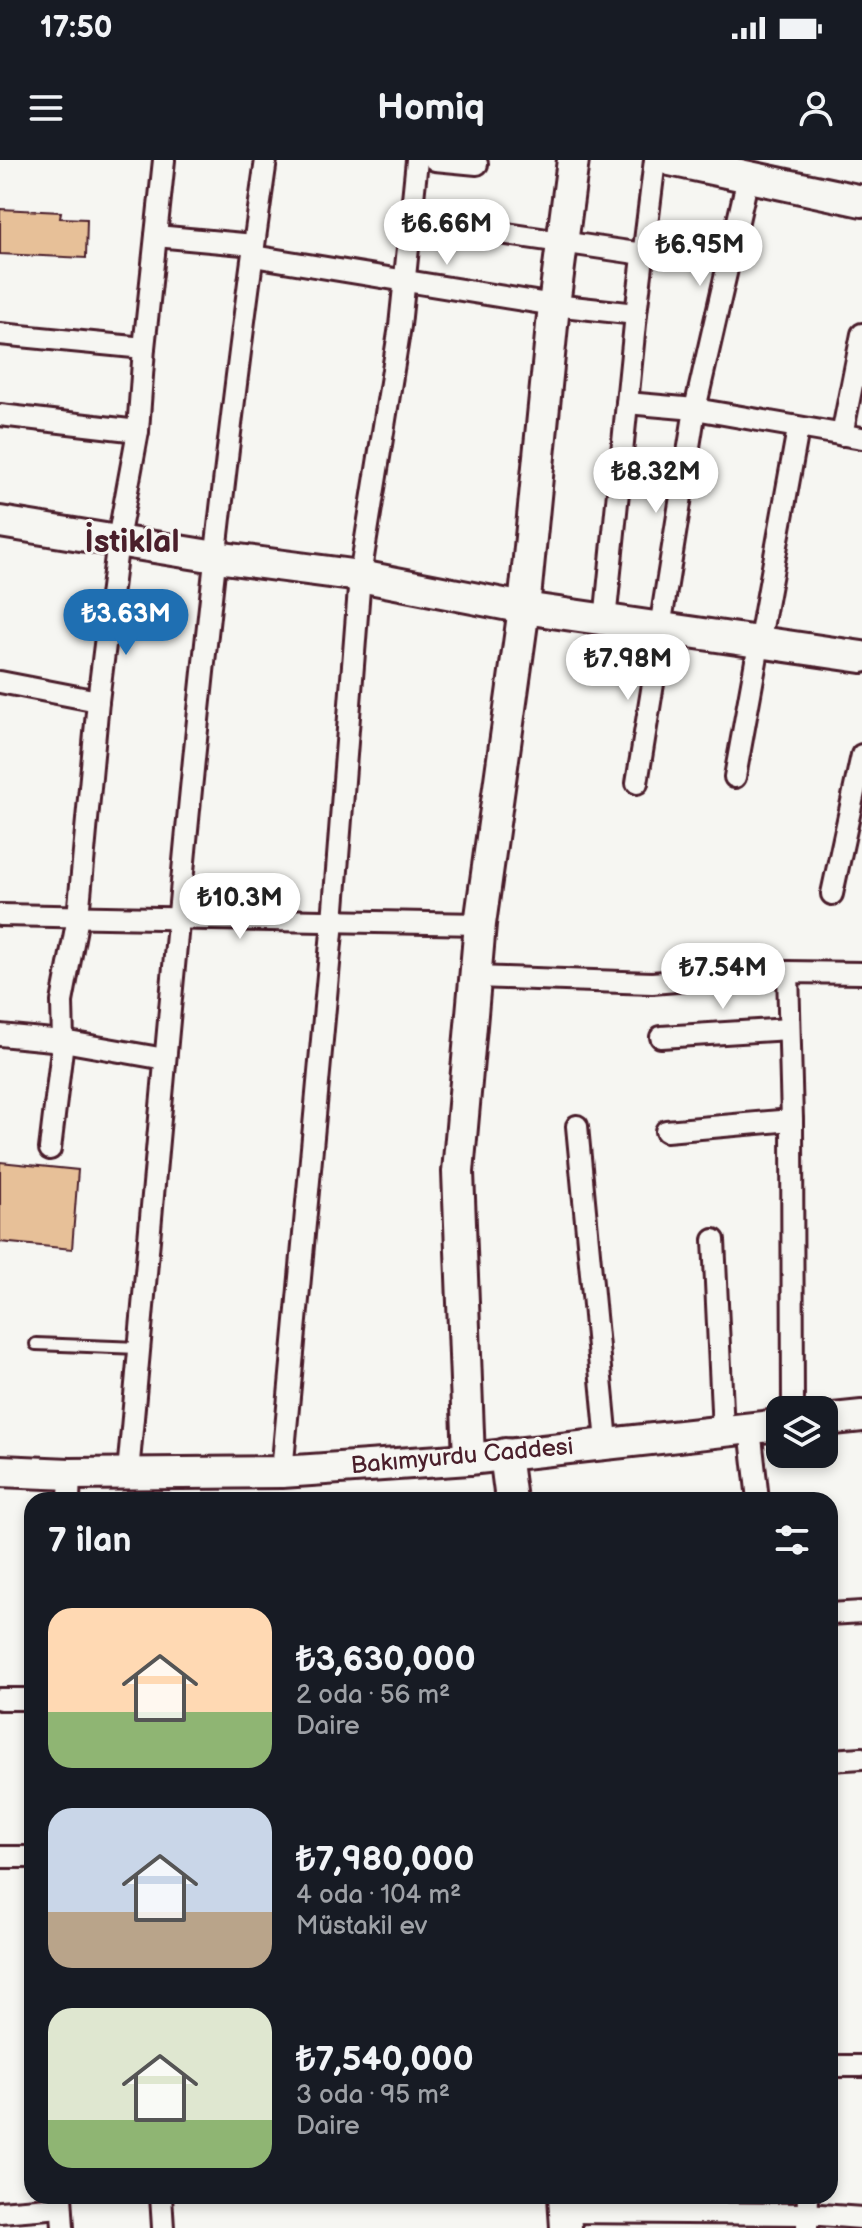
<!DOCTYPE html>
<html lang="tr">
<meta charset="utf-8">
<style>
:root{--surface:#171b24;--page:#242831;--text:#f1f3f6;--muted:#9ea1a6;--accent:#1f6fb2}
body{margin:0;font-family:"Balsamiq Sans",sans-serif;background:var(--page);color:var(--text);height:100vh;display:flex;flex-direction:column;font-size:30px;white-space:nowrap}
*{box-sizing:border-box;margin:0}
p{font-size:26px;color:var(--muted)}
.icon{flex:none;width:44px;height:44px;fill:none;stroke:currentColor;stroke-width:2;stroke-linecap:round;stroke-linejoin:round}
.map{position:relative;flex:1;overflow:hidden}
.drawer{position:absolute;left:24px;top:1332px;width:814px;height:712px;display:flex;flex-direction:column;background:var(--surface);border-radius:24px;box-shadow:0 4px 12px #0003}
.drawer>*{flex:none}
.tools{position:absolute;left:766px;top:1236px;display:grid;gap:16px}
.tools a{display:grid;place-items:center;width:72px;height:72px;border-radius:16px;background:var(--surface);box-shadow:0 4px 12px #0003;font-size:40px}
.price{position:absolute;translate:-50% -68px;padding:0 18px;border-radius:28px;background:#fff;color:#222;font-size:26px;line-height:52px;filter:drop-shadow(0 2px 4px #0008)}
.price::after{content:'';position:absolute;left:50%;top:48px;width:24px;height:18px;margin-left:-12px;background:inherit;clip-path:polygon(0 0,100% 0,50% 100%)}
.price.selected{background:var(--accent);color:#fff}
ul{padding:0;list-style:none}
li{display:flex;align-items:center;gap:24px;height:200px;padding:0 24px}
li span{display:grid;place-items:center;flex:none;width:224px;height:160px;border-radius:24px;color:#555}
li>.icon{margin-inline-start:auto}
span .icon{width:96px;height:96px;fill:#fffc;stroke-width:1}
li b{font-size:34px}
h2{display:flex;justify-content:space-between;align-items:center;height:96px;padding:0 24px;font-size:34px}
.status{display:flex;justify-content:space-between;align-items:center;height:56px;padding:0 40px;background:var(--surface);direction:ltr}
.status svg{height:22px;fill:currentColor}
header{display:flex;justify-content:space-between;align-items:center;height:104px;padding:0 24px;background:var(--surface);font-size:36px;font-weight:700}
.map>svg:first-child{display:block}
.building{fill:#e7c098;stroke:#4a1f2b;stroke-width:2}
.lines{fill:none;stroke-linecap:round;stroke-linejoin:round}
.lane-casing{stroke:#4a1f2b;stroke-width:16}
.street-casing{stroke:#4a1f2b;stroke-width:26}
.secondary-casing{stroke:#4a1f2b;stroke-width:36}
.lane{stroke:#f6f6f2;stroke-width:10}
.street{stroke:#f6f6f2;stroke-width:20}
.secondary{stroke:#f6f6f2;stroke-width:30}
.labels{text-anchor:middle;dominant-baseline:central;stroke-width:6;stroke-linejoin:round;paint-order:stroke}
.street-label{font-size:24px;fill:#4a1f2b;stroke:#f6f6f2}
.district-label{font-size:32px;font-weight:bold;fill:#4a1f2b;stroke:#f6f6f2}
</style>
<div class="status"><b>17:50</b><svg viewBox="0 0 49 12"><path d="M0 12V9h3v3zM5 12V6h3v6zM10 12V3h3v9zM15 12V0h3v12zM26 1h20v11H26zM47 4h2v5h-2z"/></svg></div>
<header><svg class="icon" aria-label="menu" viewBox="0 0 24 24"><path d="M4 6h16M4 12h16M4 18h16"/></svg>Homiq<svg class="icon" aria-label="person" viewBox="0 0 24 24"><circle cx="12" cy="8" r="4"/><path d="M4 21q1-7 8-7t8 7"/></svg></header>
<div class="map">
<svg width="862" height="2068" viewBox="0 0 862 2068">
<rect width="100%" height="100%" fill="#f6f6f2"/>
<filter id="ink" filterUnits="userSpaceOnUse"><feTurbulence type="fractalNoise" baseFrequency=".0125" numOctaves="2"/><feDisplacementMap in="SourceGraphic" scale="16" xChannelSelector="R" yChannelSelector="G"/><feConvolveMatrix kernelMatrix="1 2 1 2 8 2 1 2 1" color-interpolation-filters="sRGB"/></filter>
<g filter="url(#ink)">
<g class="building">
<polygon points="0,49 61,52 60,58 87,59 86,98 0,94"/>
<polygon points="0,1002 78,1010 72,1089 0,1082"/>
</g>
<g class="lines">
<defs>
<polyline id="lane" points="36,1184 139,1188"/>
<g id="street">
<polyline points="435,0 477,4"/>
<polyline points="412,60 643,94"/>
<polyline points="156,76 254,85"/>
<polyline points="253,96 554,145 636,154"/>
<polyline points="0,174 144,188"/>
<polyline points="627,243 695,249 862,278"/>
<polyline points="0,255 138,271"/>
<polyline points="842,275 862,174"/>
<polyline points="605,461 636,154 655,0"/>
<polyline points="660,468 695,249 748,17"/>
<polyline points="0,522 98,541"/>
<polyline points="735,617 798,269"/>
<polyline points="637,623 662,468"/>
<polyline points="832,734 862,595"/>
<polyline points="0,755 480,764"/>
<polyline points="788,812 792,960 793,1250"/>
<polyline points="475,817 652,823 788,812 862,813"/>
<polyline points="0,875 63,881 165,899"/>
<polyline points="661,877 789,869"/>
<polyline points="577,966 607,1282"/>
<polyline points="666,971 792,960"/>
<polyline points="50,989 63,881 62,842 78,757 98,541 118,380 138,271 144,188 164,0"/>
<polyline points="714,1080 723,1271"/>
<polyline points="750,1268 758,1340"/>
<polyline points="282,1312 333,761 360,416 400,166 417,0"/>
<path d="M128,1313c40,-438 75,-878 138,-1313"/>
<polyline points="69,1340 70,1314"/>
<polyline points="830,1454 862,1452"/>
<polyline points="0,1539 32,1539"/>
<polyline points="830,1600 862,1598"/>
<polyline points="0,1697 32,1697"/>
<polyline points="830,1906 862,1906"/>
<polyline points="61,2036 63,2068"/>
<polyline points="161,2036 163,2068"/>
<polyline points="0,2052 61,2047"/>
<polyline points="566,2052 807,2054 862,2058"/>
<polyline points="807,2068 808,2036"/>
</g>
<g id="secondary">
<polyline points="670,0 862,41"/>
<polyline points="0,362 216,397 360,416 524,448 862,497"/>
<polyline points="824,1260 862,1256"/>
<polyline points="505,1294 511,1340"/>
<polyline points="469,1299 458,1012 480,764 524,448 554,145 573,0"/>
<polyline points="0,1311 70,1314 282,1312 469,1299 780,1265"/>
<polyline points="564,2036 566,2068"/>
</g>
</defs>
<use href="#lane" class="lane-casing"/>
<use href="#street" class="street-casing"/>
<use href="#secondary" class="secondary-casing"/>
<use href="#lane" class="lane"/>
<use href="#street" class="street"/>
<use href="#secondary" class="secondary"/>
</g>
</g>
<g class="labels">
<g class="street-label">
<text transform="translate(462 1296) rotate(-5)">Bakımyurdu Caddesi</text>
</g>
<g class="district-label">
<text x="132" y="382">İstiklal</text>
</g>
</g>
</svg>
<div class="tools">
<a><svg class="icon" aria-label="layers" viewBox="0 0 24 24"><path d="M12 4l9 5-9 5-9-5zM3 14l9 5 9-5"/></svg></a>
</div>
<b class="price" style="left:447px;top:107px">₺6.66M</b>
<b class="price" style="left:700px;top:128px">₺6.95M</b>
<b class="price" style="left:656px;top:355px">₺8.32M</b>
<b class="price selected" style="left:126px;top:497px">₺3.63M</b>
<b class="price" style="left:628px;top:542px">₺7.98M</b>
<b class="price" style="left:240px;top:781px">₺10.3M</b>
<b class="price" style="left:723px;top:851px">₺7.54M</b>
<section class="drawer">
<h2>7 ilan<svg class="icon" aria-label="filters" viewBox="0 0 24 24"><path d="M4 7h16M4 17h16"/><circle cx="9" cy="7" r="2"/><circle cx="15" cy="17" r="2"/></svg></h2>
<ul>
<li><span style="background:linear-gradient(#ffd9b3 65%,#8fb573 0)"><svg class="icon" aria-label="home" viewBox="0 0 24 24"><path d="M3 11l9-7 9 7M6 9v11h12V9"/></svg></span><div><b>₺3,630,000</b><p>2 oda · 56 m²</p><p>Daire</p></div></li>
<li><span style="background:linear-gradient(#c9d6e8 65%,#b9a48a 0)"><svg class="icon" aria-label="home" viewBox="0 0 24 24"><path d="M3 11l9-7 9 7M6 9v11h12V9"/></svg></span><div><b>₺7,980,000</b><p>4 oda · 104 m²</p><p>Müstakil ev</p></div></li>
<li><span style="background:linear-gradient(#dfe7d0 70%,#8fb573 0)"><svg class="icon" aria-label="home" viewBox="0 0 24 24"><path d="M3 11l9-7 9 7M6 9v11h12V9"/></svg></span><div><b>₺7,540,000</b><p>3 oda · 95 m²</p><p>Daire</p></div></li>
</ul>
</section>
</div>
